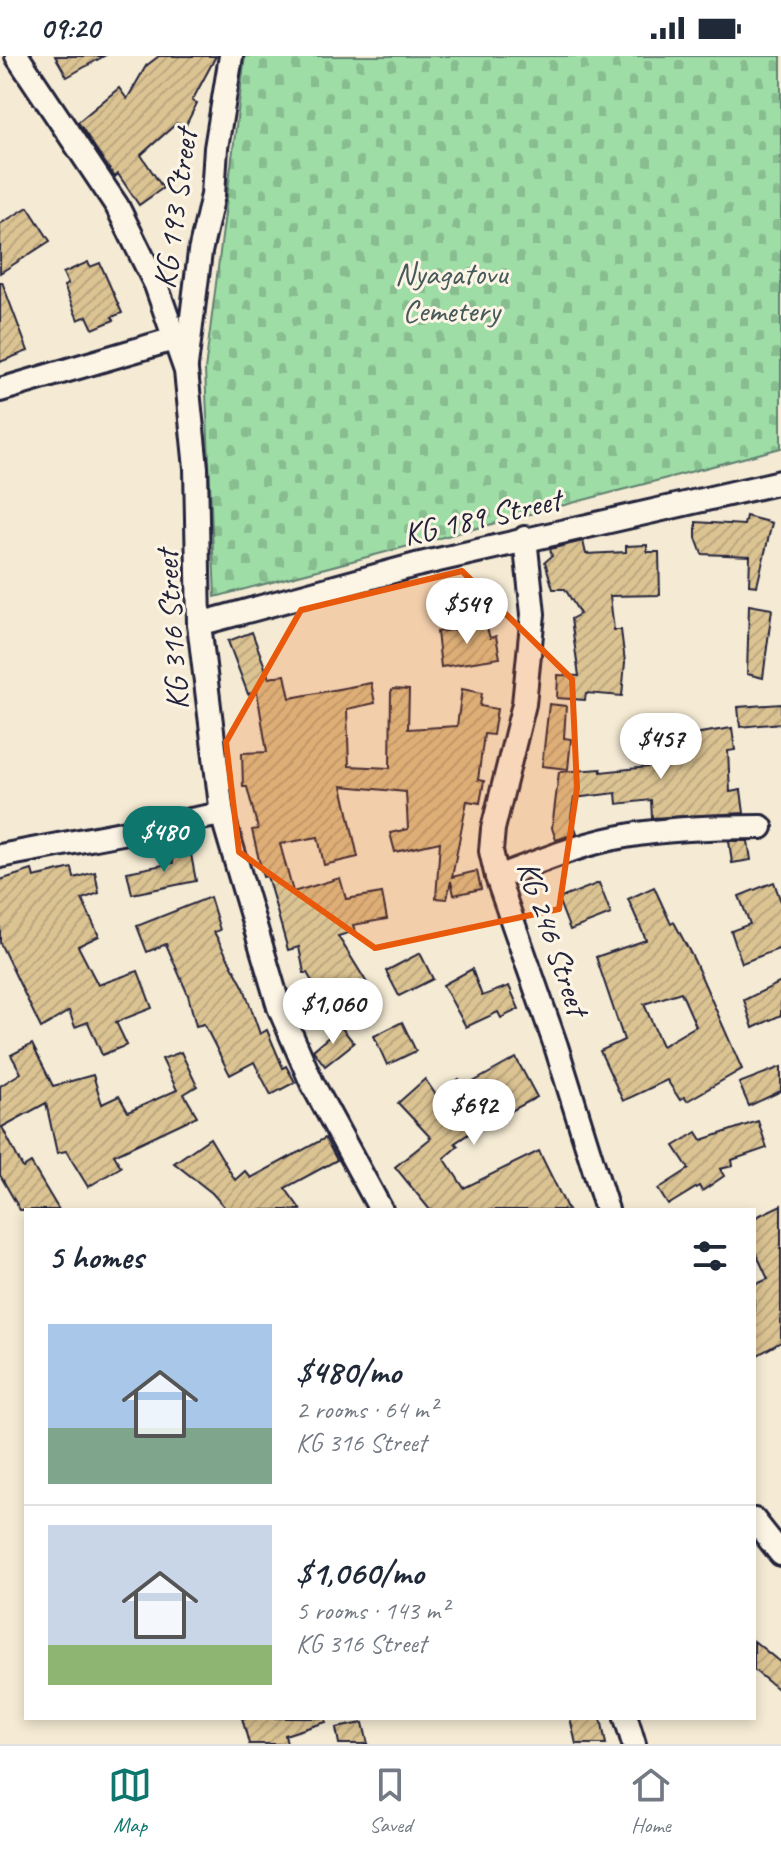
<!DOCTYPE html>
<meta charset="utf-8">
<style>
:root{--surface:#fff;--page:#f2f2f3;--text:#1f2937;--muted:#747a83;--line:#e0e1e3;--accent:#0f766e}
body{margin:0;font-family:Caveat,sans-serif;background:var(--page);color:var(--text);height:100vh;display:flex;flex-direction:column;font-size:30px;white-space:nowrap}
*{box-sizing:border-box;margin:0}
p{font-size:26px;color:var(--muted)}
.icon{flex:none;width:44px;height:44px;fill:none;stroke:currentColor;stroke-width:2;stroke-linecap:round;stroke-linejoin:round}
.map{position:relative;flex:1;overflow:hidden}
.details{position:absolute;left:24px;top:1152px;width:732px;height:512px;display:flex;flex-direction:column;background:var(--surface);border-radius:0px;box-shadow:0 4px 12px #0003}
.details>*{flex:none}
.price{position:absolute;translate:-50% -68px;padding:0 18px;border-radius:28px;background:#fff;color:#222;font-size:26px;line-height:52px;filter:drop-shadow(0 2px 4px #0008)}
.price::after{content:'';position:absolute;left:50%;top:48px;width:24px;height:18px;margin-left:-12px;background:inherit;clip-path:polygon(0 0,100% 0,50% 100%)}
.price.selected{background:var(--accent);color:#fff}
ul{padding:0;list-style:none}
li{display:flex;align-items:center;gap:24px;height:200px;padding:0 24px}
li+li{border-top:2px solid var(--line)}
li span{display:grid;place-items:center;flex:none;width:224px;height:160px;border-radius:0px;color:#555}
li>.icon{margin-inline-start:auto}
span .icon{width:96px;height:96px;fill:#fffc;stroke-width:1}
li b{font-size:34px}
h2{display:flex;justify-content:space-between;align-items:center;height:96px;padding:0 24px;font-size:34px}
.status{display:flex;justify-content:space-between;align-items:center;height:56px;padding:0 40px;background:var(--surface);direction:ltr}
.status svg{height:22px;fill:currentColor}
.menu{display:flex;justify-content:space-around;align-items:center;height:112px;border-top:2px solid var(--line);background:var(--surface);font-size:22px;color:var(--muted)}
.menu a{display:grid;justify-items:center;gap:4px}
.menu .selected{color:var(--accent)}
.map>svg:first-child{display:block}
.cemetery{fill:url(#cemetery-stones);stroke:#608070;stroke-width:2}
.building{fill:url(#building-hatch);stroke:#22223b;stroke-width:2;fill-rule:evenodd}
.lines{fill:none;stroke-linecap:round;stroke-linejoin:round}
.street-casing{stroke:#22223b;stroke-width:28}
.street{stroke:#fcf5e5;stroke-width:22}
.marked{fill:#e8590c;fill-opacity:0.2;stroke:#e8590c;stroke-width:6;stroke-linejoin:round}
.labels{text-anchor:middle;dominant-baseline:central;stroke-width:6;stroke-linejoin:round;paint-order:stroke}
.street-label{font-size:32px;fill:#22223b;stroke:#fcf5e5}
.park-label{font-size:32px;fill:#475a5b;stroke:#fcf5e5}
</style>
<div class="status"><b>09:20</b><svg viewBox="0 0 49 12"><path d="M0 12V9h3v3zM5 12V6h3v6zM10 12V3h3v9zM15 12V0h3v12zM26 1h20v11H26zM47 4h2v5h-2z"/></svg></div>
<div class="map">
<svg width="781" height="1688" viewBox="0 0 781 1688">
<defs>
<pattern id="cemetery-stones" width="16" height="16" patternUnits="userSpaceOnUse" patternTransform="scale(2)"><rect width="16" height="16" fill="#9edda6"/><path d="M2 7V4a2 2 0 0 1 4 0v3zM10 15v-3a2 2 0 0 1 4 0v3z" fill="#88bd90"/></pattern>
<pattern id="building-hatch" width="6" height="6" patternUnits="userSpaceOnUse" patternTransform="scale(2)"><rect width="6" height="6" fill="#dbc392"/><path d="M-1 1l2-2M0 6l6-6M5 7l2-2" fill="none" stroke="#bca77f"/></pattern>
</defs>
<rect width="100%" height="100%" fill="#f5ebd4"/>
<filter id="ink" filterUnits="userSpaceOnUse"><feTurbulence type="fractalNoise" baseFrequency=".0125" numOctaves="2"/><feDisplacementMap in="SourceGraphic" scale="16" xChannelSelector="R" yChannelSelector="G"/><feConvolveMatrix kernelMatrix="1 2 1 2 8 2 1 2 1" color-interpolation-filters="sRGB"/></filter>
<g filter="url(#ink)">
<polygon class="cemetery" points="245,0 781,0 781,392 215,541 205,314"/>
<g class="building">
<polygon points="55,0 104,0 67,21"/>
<polygon points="159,0 216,0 192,45 197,47 185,71 177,67 141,99 163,132 139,149 118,118 115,121 112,117 78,66 119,32 127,43 146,10"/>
<polygon points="28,151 50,185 0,217 0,168"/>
<polygon points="88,206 90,211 100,207 122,257 112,261 114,264 93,273 87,260 78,264 64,230 68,228 63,217"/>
<polygon points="0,226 2,226 28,295 0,306"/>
<polygon points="746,460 772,467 757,530 749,529 750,500 702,498 696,482 696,466 744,469"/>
<polygon points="583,485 586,498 626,496 626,490 647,489 647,496 659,496 660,539 610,540 614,574 621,574 625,606 622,640 586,637 585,644 557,642 558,619 579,620 571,563 580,558 565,533 553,533 545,506 552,500 550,493"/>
<polygon points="749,549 772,553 763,622 747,618"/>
<polygon points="486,569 490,582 496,580 500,602 441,611 437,576"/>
<polygon points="252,576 269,622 285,619 290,642 371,627 375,647 347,653 349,710 390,712 391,636 393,633 409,634 408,673 457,670 462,633 482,637 480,650 497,653 493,679 484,678 478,724 484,725 480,747 467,745 452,821 477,815 481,833 454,839 451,825 447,843 436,842 440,786 395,796 390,777 408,773 406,736 342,730 358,801 324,809 318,781 280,788 293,836 340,822 346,843 382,837 387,863 353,869 355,875 338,880 372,935 333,960 307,917 304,917 299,891 288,894 267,820 263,821 252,774 258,773 247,731 243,731 242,697 267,696 257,636 248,638 228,585"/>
<polygon points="549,648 566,650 564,682 571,683 568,713 542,710"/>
<polygon points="781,648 781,667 740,671 738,651"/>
<polygon points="667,668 687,668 687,679 732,672 735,694 728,695 730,736 741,734 744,757 652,762 651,744 617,748 616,737 574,742 571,761 577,777 556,784 552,772 559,716 601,713 601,716 667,709"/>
<polygon points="729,785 748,785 751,804 732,807"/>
<polygon points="190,793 196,825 132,838 127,816 173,807 171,797"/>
<polygon points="72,812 74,822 95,816 99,837 82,843 99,880 78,890 98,929 138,915 152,952 116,966 127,989 102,999 88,966 75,971 69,955 41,972 0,887 0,824 32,814 34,821"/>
<polygon points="774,826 781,846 781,892 742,907 731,875 750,868 739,840"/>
<polygon points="599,827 611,858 570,874 558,843"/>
<path d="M654,831l17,37 3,-2 20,38 48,109 -55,32 -3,-4 -4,3 -13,-20 -44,21 -23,-50 24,-11 -28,-83 50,-17 -18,-41zM681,936l15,34 -34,20 -18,-42z"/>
<polygon points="210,841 220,874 214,876 244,932 260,978 267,974 283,1012 286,1010 295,1026 271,1039 254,1006 230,1019 204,968 196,970 188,939 166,888 147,896 137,870"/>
<polygon points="420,897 433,923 399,940 386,915"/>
<polygon points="472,913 482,940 509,930 519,953 501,962 498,956 466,971 443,929"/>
<polygon points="781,926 781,959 753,972 744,944"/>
<polygon points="402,966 416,995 387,1009 374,980"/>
<polygon points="341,971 354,987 325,1010 313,994"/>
<polygon points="32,988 53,1030 93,1019 102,1048 119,1040 128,1056 177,1034 162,1003 181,996 197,1030 184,1038 197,1060 114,1099 121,1111 88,1131 66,1095 57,1097 46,1047 2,1071 23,1112 31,1107 59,1154 20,1154 0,1119 0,1030 21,1017 11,999"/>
<polygon points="516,1002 537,1041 502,1060 500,1057 455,1087 458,1090 444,1102 464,1132 539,1095 568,1154 430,1154 395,1111 431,1082 398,1047 425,1023 436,1039 459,1023 464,1031"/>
<polygon points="781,1011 781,1035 749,1050 739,1027"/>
<polygon points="758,1065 767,1092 732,1104 733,1110 720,1113 724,1120 702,1135 699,1130 668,1149 658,1133 689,1113 674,1090 697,1076 702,1084"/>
<polygon points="210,1082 235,1124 245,1115 251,1122 325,1082 337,1104 285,1132 301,1154 227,1154 212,1137 174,1107"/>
<polygon points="781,1149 781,1286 754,1301 754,1229 768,1223 754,1193 754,1162"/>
<polygon points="754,1585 781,1607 781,1636 754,1614"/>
<polygon points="242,1662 326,1662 326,1666 285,1679 287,1688 249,1688"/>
<polygon points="570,1662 601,1662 606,1688 576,1688"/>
<polygon points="363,1667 368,1688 339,1688 336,1672"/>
</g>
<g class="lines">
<defs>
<g id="street">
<polyline points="17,0 117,150 156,229 186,315 196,412 199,568 222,758 279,951 312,1027 381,1154"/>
<polyline points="186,310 200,196 213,139 216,92 231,0"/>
<polyline points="0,334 174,283"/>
<polyline points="525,482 533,558 524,648 493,773 491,795 497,821 556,990 607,1154"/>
<polyline points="199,568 416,509 781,426"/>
<polyline points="0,800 222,758"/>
<path d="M497,821c42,-15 85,-34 129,-41 44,-8 90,-9 135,-9"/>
<polyline points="754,1464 781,1498"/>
<polyline points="626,1662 634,1688"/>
</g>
</defs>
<use href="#street" class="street-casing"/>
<use href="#street" class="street"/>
</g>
</g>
<path class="marked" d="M462,515l110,108 5,109 -18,121 -184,39 -136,-96 -13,-110 75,-132z"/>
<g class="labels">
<g class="street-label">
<text transform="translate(175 153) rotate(-82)">KG 193 Street</text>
<text transform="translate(482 461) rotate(-13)">KG 189 Street</text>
<text transform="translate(172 574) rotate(-94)">KG 316 Street</text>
<text transform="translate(553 882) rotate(71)">KG 246 Street</text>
</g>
<g class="park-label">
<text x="451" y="217">Nyagatovu<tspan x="451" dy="37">Cemetery</tspan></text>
</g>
</g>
</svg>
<b class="price" style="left:467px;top:590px">$549</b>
<b class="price" style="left:661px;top:725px">$457</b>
<b class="price selected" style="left:164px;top:818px">$480</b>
<b class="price" style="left:333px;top:990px">$1,060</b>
<b class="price" style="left:474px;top:1091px">$692</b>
<section class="details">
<h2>5 homes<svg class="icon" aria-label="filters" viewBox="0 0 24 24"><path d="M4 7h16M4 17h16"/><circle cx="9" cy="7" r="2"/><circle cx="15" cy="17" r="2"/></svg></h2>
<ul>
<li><span style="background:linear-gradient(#a9c7e8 65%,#7fa58c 0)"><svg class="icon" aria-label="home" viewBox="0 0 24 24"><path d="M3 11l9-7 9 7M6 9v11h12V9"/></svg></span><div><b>$480/mo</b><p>2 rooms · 64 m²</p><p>KG 316 Street</p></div></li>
<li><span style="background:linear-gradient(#c9d6e8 75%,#8fb573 0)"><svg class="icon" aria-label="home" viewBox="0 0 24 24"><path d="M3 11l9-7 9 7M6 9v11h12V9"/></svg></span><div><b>$1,060/mo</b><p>5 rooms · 143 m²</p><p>KG 316 Street</p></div></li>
</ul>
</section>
</div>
<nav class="menu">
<a class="selected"><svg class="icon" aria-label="map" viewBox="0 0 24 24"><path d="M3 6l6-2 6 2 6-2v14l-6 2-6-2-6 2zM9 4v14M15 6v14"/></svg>Map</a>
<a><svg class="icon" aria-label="saved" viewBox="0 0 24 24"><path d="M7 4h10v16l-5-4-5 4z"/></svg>Saved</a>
<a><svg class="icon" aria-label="home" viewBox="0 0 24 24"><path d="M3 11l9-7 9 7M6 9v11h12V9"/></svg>Home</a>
</nav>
